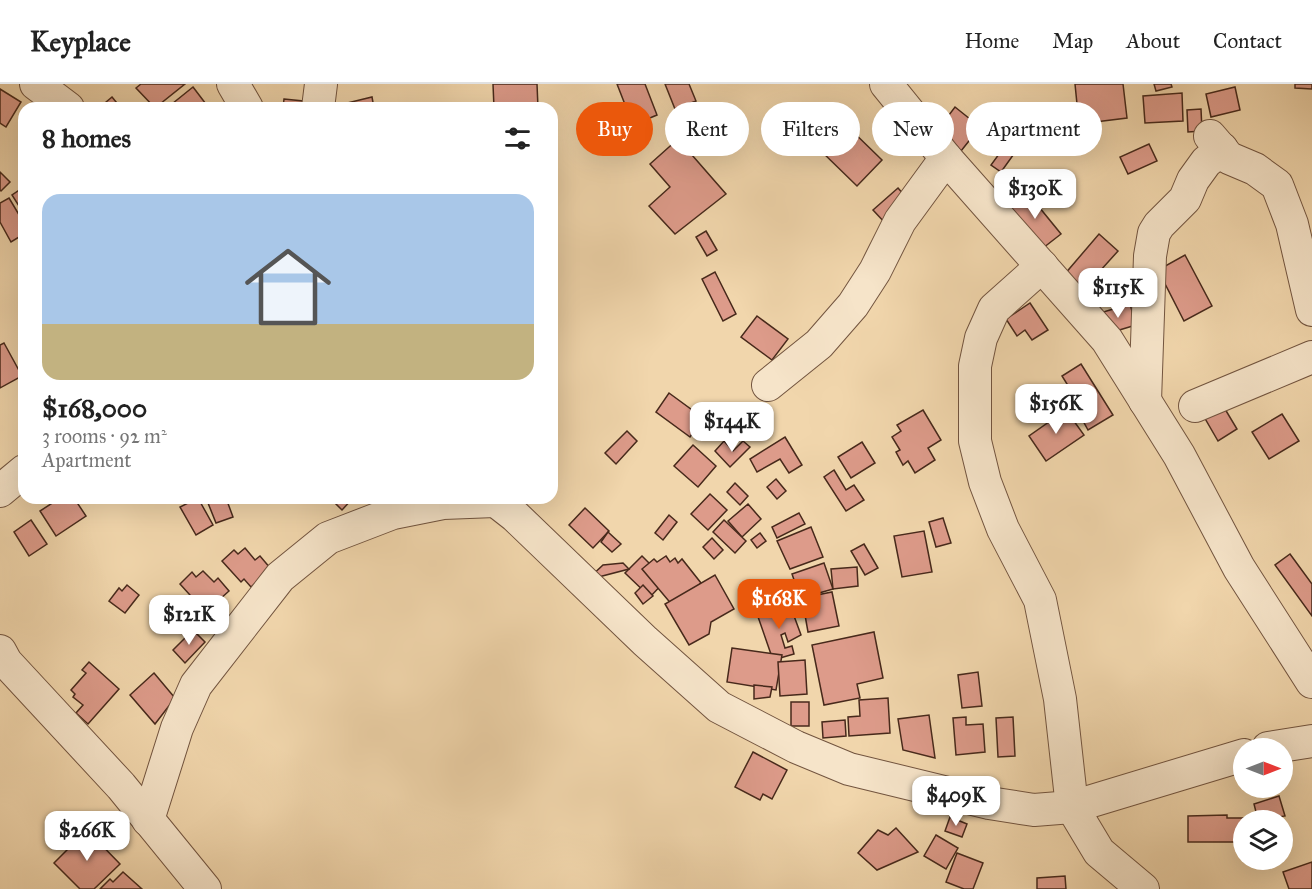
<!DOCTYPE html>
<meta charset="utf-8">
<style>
:root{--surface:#fff;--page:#f6f6f6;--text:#222;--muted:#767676;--line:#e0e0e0;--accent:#ea580c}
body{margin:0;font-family:"IM FELL Great Primer",serif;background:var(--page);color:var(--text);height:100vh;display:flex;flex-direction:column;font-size:22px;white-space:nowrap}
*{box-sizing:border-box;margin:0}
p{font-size:20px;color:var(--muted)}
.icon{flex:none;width:33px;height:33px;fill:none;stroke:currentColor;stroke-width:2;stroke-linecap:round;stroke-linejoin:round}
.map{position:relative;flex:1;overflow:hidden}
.details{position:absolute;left:18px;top:18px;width:540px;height:402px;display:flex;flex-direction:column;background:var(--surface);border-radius:18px;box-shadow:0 6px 24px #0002}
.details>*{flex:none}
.top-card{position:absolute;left:576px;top:18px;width:570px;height:54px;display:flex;gap:12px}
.needle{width:39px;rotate:90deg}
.fabs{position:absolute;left:1233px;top:654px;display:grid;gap:12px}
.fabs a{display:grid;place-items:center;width:60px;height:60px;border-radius:50%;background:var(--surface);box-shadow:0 6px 24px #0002;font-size:30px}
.price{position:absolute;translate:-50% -51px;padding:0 14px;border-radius:12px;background:#fff;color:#222;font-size:20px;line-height:39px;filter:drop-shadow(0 2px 3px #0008)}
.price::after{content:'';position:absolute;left:50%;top:36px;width:18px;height:14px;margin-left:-9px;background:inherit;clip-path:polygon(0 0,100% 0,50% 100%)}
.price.active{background:var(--accent);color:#fff}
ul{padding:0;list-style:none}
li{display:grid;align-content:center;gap:12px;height:318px;padding:0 24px}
li span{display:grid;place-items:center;height:186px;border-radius:18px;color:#555}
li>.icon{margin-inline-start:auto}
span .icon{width:108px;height:108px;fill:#fffc;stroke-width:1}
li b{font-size:26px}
h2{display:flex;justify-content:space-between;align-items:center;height:72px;padding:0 24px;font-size:26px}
.pill{padding:0 21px;border-radius:27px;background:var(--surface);box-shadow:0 6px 24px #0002;font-size:21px;line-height:54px}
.pill.active{background:var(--accent);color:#fff}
header{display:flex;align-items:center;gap:36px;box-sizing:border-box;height:84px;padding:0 30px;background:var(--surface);border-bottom:2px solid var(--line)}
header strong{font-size:28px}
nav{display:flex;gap:33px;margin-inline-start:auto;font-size:21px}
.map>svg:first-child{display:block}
.building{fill:#dd9b8a;stroke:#47291b;stroke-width:1.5}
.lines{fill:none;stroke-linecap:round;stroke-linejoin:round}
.minor-casing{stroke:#72543f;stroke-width:34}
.minor{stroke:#f6e4c9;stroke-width:32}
</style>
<header>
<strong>Keyplace</strong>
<nav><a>Home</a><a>Map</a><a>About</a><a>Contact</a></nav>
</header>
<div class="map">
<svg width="1312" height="805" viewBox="0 0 1312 805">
<rect width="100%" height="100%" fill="#f1d6ac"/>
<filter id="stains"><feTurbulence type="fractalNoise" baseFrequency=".00333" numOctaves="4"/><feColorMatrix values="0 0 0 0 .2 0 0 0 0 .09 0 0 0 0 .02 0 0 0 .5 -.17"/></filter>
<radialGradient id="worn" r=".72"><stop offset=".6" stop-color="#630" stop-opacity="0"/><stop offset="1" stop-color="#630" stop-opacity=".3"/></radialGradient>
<g class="building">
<polygon points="141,0 185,0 155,24 136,4"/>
<polygon points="493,0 537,0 538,24 494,24"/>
<polygon points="617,0 645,0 657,31 633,41"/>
<polygon points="665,0 689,0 696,17 675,25"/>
<polygon points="1075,0 1123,0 1127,34 1079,40"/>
<polygon points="1154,0 1171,0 1172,3 1156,7"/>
<polygon points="1295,0 1312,0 1312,5 1295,4"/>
<polygon points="193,3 209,24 167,24"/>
<polygon points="1235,3 1240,26 1211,33 1206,10"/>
<polygon points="0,5 21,18 6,43 0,39"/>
<polygon points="1182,9 1183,37 1145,39 1143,12"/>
<polygon points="112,13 121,24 99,24"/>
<polygon points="372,13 374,24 344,24 343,20"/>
<polygon points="284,15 303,17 302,24 283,24"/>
<polygon points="955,23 980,43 961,67 936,48"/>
<polygon points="1201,25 1202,47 1188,48 1187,26"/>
<polygon points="844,39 882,76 857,102 819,65"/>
<polygon points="678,55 726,110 675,150 649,122 670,103 650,80"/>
<polygon points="1007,59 1016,67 1001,88 991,81"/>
<polygon points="1149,60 1157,77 1128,90 1120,73"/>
<polygon points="0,88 10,98 1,107 0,106"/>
<polygon points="24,103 24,130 12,111"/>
<polygon points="898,104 911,119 887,141 873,126"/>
<polygon points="1026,107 1061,150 1043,164 1009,121"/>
<polygon points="9,114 24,139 24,150 11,158 0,138 0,119"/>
<polygon points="706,147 717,166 707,172 696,153"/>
<polygon points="1099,150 1118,167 1082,207 1064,191"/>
<polygon points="1185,171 1212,222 1184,237 1158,186"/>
<polygon points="715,188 736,230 723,237 702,195"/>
<polygon points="1030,219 1048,246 1032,256 1025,246 1017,252 1006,235"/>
<polygon points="1130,220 1136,241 1106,250 1100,229"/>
<polygon points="757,232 788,255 772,276 741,253"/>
<polygon points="4,259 22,292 0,304 0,261"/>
<polygon points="1081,280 1113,331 1088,346 1082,335 1087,332 1062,292"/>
<polygon points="669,309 703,334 690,353 656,328"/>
<polygon points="1222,320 1237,345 1218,357 1203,331"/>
<polygon points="923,326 941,356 928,364 935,376 915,389 908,377 903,381 896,368 900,366 892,353 901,347 897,341"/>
<polygon points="1066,326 1084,351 1046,377 1029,352"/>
<polygon points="1282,330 1299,357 1269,375 1252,348"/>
<polygon points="627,347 637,357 616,380 605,369"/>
<polygon points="785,353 802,381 789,389 780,375 757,388 750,375"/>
<polygon points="724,357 733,367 743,357 750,363 730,383 715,367"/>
<polygon points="862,358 875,379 851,394 838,373"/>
<polygon points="693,361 716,382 698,403 674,382"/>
<polygon points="834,386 846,406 854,401 864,416 846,427 824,393"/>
<polygon points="776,395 786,407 777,415 767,403"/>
<polygon points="735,399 748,412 740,421 727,408"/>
<polygon points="710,410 727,426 708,446 691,430"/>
<polygon points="60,414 74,414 86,432 56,452 40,427"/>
<polygon points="198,414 213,441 196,451 180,423"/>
<polygon points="206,414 226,414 233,433 216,439"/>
<polygon points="330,414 353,414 342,426"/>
<polygon points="748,420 761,435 742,453 728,437"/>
<polygon points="585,424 609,447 593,464 569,441"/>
<polygon points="799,429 805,440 777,454 772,443"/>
<polygon points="669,431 677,438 663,456 655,449"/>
<polygon points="943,434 951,459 936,463 929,438"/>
<polygon points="31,436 47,460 29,472 14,448"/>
<polygon points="724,436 746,457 735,469 713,448"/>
<polygon points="811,443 823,473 790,485 777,457"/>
<polygon points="924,447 932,488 902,493 894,452"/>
<polygon points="608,448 621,460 612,468 601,458"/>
<polygon points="760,449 766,457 757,464 751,456"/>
<polygon points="712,454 723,466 714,475 703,463"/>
<polygon points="864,460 878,484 865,491 851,467"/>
<polygon points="245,464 255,476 260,472 271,485 251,503 244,495 241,498 222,477 234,466 238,470"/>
<polygon points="1290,470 1312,500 1312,532 1275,481"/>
<polygon points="642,472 666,496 650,513 625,489"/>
<polygon points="666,472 670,478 675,474 678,479 682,475 701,499 673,522 642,485 654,475 657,478"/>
<polygon points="623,479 629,485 587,496 603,481"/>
<polygon points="824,479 833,505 802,514 801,516 792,490"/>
<polygon points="857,483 858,502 833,505 831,485"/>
<polygon points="203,487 214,498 218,494 229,507 209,525 202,518 199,521 180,500 192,488 196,493"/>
<polygon points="715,491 734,525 711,538 709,550 689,561 665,520"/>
<polygon points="127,501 139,511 125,529 109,517 119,504 122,507"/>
<polygon points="643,501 653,512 643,520 635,509"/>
<polygon points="832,508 839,542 808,548 802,514"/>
<polygon points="790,521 801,551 788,558 785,549 781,551 785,564 792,562 794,570 773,576 755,524 762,523 764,528"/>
<polygon points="193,546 205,558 185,579 173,566"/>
<polygon points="874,548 883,594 857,600 860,614 824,621 812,561"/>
<polygon points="732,564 782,571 776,606 727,598"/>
<polygon points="805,576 807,610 780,612 778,578"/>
<polygon points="89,578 119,605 88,640 76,629 83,621 73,613 75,610 71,606 86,589 82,586"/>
<polygon points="978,588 982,622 962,624 958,591"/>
<polygon points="154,589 175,614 155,640 130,611"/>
<polygon points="754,601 772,603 770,613 754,615"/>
<polygon points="888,614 890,649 849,652 848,633 860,632 859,616"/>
<rect x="791" y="618" width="18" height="24"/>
<polygon points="929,631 935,674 903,666 898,635"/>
<polygon points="966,633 966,641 983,640 985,668 956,671 953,634"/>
<polygon points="1013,633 1015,672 998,673 996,634"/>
<polygon points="845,636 846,652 823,654 822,638"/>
<polygon points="753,668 787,686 772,715 763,710 760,716 735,703"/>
<polygon points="1279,712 1285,732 1258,736 1254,720"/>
<polygon points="1227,731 1227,734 1249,734 1244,736 1244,758 1188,758 1188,732"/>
<polygon points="950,733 967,740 962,753 945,747"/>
<polygon points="896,744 918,768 877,786 858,769 878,746 888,751"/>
<polygon points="87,746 120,780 94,805 80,805 54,779"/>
<polygon points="936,751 958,764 946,785 924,772"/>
<polygon points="957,769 983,779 973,805 964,805 946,798"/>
<polygon points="1312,778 1312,805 1289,805 1283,788"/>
<polygon points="123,788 142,805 100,805 110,795 113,798"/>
<polygon points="1065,792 1066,805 1037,805 1037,794"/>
</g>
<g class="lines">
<defs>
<g id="minor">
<polyline points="36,0 68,24"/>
<polyline points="233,0 247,24"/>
<polyline points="886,0 946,74 1107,256 1179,371 1239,484 1312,598"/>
<polyline points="318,24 321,0"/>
<polyline points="1210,52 1229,74 1255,85 1277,101 1292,140 1312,226"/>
<polyline points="1042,182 994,225 981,254 975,282 975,357 985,398 1003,445 1040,516 1060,615 1072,723 1099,768 1143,805"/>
<polyline points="768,301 819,260 853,221 875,187 900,137 946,74"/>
<polyline points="1145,317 1150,172 1154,149 1159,141 1185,115 1193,96 1206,78 1222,65"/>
<polyline points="1195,322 1312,273"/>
<polyline points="0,407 24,387"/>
<polyline points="492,414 515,432 645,557 719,623 796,663 849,685 989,719 1034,726 1072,723 1244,671"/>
<polyline points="0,567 6,578 121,702 205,805"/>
<polyline points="1268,664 1312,657"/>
<polyline points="148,736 177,644 196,601 280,493 328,454 393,429 443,419 495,417"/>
</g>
</defs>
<use href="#minor" class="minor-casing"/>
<use href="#minor" class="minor"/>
</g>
<rect width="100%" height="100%" filter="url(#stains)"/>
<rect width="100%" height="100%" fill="url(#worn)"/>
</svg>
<div class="fabs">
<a><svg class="needle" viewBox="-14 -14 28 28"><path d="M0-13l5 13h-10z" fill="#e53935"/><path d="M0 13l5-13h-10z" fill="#767676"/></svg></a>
<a><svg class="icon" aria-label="layers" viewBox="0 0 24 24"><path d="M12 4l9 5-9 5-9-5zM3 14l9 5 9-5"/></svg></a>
</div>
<b class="price" style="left:1035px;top:136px">$130K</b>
<b class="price" style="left:1118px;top:235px">$115K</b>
<b class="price" style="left:1056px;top:351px">$156K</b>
<b class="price" style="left:732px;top:369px">$144K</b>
<b class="price active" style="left:779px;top:546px">$168K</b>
<b class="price" style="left:189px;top:562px">$121K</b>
<b class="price" style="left:956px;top:743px">$409K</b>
<b class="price" style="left:87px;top:778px">$266K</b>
<div class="top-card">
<a class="pill active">Buy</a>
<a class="pill">Rent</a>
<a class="pill">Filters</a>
<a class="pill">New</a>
<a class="pill">Apartment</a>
</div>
<section class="details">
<h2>8 homes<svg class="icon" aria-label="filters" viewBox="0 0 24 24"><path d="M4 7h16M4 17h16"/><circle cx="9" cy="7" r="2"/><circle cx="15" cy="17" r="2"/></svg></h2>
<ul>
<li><span style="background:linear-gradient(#a9c7e8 70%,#c2b280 0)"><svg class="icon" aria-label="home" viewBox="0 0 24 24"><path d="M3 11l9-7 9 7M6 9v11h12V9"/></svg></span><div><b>$168,000</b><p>3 rooms · 92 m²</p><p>Apartment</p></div></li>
</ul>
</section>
</div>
